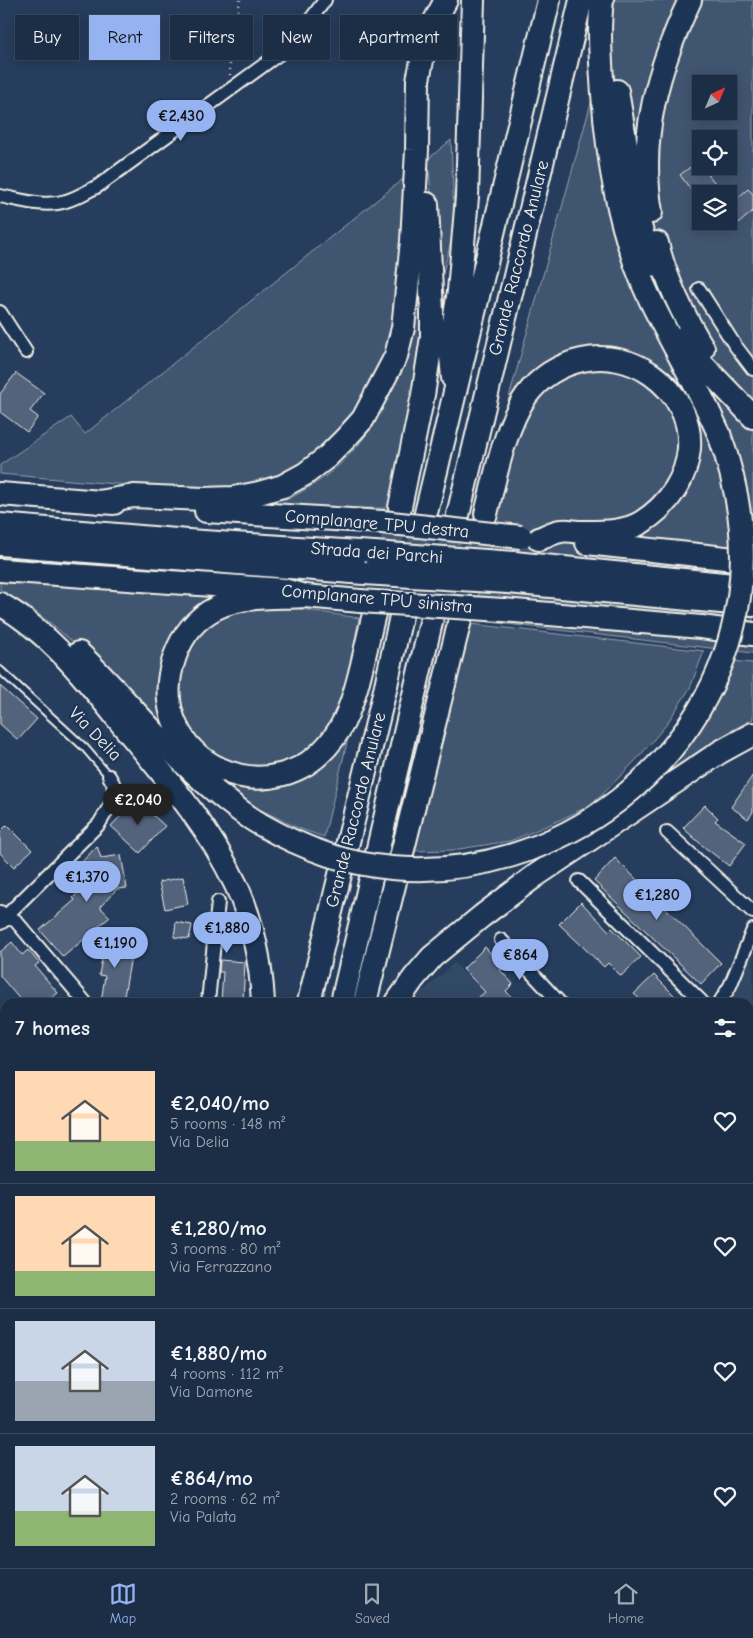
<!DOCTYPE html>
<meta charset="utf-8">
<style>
:root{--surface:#1c2e46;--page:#25364d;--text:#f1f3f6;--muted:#a0a8b3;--line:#3a4a5f;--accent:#95b2f1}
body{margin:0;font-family:"Comic Neue",sans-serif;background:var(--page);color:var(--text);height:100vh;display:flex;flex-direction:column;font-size:19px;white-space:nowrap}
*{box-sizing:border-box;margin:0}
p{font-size:16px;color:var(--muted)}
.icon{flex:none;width:28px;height:28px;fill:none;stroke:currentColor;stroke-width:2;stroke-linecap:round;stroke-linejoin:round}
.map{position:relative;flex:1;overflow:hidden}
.panel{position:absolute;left:0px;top:998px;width:754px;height:571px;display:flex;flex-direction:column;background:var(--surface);border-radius:15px 15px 0 0;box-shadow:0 2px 12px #0003,0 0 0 1px var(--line)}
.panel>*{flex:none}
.guide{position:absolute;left:15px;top:15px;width:500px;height:45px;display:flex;gap:10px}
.needle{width:32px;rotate:44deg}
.tools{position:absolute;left:692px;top:75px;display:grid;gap:10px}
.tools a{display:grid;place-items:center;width:45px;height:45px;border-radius:0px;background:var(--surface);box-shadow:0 2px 12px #0003,0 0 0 1px var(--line);font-size:25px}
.price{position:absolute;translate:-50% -42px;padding:0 11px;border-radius:18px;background:var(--accent);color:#111;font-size:16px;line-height:32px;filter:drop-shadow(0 1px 2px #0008)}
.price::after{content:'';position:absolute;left:50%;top:30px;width:15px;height:11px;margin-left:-8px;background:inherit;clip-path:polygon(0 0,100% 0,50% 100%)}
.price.current{background:#222;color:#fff}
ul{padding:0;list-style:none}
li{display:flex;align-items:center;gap:15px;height:125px;padding:0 15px}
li+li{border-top:1px solid var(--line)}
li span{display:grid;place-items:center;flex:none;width:140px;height:100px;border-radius:0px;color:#555}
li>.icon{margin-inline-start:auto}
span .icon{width:60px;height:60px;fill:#fffc;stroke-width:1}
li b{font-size:21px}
h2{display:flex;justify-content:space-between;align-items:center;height:60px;padding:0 15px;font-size:21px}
.pill{padding:0 18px;border-radius:0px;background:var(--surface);box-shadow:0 2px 12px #0003,0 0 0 1px var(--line);font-size:18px;line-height:45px}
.pill.current{background:var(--accent);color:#111}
.menu{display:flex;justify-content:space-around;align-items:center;height:70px;border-top:1px solid var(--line);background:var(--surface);font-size:14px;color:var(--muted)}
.menu a{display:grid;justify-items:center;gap:2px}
.menu .current{color:var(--accent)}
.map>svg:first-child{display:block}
.built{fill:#334966}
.green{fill:#40546f;stroke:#9aa2ac;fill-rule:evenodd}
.building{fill:#52647b;stroke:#f4f1e8}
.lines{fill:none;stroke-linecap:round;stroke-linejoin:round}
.motorway-tunnel{stroke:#455872;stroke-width:22;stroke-dasharray:22 11;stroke-linecap:butt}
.service-casing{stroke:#f4f1e8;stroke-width:10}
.minor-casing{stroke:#f4f1e8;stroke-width:16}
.tertiary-casing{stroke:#f4f1e8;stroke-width:20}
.motorway-casing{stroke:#f4f1e8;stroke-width:26}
.path{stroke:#f4f1e8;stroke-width:2.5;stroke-dasharray:1 4;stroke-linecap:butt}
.service{stroke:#1d3557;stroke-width:6}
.minor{stroke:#1d3557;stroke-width:12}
.tertiary{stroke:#1d3557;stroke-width:16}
.motorway{stroke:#1d3557;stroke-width:22}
.motorway-bridge-casing{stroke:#f4f1e8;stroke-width:26;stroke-linecap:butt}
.motorway-bridge{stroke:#1d3557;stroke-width:22}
.labels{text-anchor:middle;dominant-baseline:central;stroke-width:5;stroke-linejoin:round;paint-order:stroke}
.street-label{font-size:18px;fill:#f4f1e8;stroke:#1d3557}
</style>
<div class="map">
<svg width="753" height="1568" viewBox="0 0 753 1568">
<rect width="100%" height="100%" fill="#263d5d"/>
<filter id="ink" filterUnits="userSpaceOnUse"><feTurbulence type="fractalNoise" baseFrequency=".02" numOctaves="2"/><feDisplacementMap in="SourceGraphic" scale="10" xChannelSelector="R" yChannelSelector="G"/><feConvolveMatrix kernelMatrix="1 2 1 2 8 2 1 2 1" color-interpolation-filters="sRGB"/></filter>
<g filter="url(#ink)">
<g class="built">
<polygon points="753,944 753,1089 749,1085 749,1002 726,1002"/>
<polygon points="454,963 493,1002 411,1002"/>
<polygon points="753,1238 753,1287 749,1283 749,1242"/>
<polygon points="436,1564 526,1564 522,1568 440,1568"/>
</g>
<g class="green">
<path d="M615,0h138v653l-280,-33 54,-238 -19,19 86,-309zM701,84h28v27h-28zM701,139h28v27h-28zM701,194h28v27h-28z"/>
<polygon points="451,140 454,216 451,241 439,290 428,159"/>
<polygon points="408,175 392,330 376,379 349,426 285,479 209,492 0,474 0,465 71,417 85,434"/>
<path d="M421,239v123l-32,146 -124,1c60,-23 105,-62 127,-124 6,-15 7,-33 10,-48 6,-33 13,-65 19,-98z"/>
<polygon points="0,582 220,596 187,621 174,737 275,786 295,781 309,774 323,763 354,714 324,837 298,828 237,798 87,655 53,625 29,607 0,590"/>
<polygon points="287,607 359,618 345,694 319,746 270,771 217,759 191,732 180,706 179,673 189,646 208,625 237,611"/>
<polygon points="471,624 704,651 690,688 666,725 638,758 601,796 585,808 551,824 510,841 453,850 410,851"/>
<path d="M731,661l22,2v56c-40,20 -69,42 -105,68z"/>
</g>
<g class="building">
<polygon points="698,161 701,166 724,194 694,194 680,175"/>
<polygon points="748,189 753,194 753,211 739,223 729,210 729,205"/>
<polygon points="16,373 44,393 30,411 38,417 27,432 0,412 0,394"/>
<polygon points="0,686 37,719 18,740 0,724"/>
<polygon points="753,775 753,812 748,819 731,807"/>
<polygon points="136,800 165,826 140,853 111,826"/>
<polygon points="705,805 718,818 715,821 746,843 729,866 703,846 683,828"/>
<polygon points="7,825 32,850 14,867 0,853 0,832"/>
<polygon points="97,846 101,858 121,855 127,888 117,889 100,907 110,917 63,957 40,930 75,900 73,898 92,878 79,865"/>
<polygon points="615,858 721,963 701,984 594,881"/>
<polygon points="183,877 188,904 165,909 159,882"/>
<polygon points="581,902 609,931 612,928 641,957 621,976 608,963 604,967 559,924"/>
<polygon points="176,922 192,925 189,939 174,937"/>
<polygon points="106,936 122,939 122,943 133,945 123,1002 101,1002 105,976 99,975"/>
<polygon points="12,942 22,955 28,950 39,963 35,966 58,993 46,1002 22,1002 0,976 0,952"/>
<polygon points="485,947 503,967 500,970 513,984 506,991 516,1002 473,1002 485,992 463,969"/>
<polygon points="220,960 245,962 243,1002 221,1002 223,972 219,972"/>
<polygon points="654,975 681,1002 643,1002 634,994"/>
</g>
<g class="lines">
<g class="motorway-tunnel">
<polyline points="374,614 400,507"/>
<polyline points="401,616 426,513"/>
<polyline points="432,618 458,515"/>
<polyline points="460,620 485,514"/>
</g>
<defs>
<g id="service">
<polyline points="0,670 85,748 109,776"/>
<polyline points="0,1292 5,1298"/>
</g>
<g id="minor">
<path d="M0,196c21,4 45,12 66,5 11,-3 22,-10 32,-15l181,-132 23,-23 23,-31"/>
<polyline points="699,289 734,344 753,369"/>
<polyline points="0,312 26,352"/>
<polyline points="667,832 753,912"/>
<polyline points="579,881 702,1002"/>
<polyline points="4,918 99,824 115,797 113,783 109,776"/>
<polyline points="4,918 15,920 85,1002"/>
<polyline points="501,940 559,1002"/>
<polyline points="208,1002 218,902"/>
<polyline points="720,1002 730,986 753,930"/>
<polyline points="0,1062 5,1068"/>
<polyline points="749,1212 753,1216"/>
<polyline points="749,1242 753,1238"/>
<polyline points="0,1495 5,1491"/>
<polyline points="429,1564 433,1568"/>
<polyline points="146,1568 147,1564"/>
<polyline points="249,1568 249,1564"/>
</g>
<polyline id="tertiary" points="0,914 4,918 0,921"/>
<g id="motorway">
<path d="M602,0c-4,31 -1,63 1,94 5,67 15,130 41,192 22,50 53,97 75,148"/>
<polyline points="617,91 639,222 651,265"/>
<path d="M651,212c-13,-76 7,-144 39,-212"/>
<path d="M657,243c9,38 26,72 46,105"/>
<polyline points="686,336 703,365 753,417"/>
<polyline points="453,378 450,346 459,291 467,197 473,0"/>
<polyline points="0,494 114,503"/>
<polyline points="99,502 134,496 203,499 233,498 259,493 283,486 305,474 327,457 345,439 363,419 396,356 403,328 412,241 417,150 418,80 425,46 431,28 446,0"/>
<polyline points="400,507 423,395 432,337 432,312 427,204"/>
<polyline points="206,511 382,522"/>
<polyline points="426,513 549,0"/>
<path d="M486,514c9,-36 19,-88 40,-118 14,-19 33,-31 56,-36 24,-5 49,0 69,14 57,40 47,112 -9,148 -17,11 -42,10 -63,10 -6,-1 -13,-2 -18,-1 -8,1 -15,5 -22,8"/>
<polyline points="458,515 581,0"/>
<polyline points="0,525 188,541 374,553"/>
<polyline points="587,543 753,561"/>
<polyline points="0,544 364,573"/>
<polyline points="514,563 753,587"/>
<polyline points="0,570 284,590 305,596 360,601"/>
<polyline points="508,582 753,605"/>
<path d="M305,596c-29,2 -62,-1 -89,12 -20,10 -34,28 -41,48 -38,106 104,171 164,74 18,-29 26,-82 35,-116"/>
<path d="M0,604c53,30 92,83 130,130 39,47 80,95 106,151 17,37 25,77 27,117"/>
<polyline points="503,610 701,627 753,634"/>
<path d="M79,653c47,45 86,97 136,138"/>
<polyline points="309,1002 385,690 401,616"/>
<polyline points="342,1002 432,618"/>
<polyline points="365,1002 460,620"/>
<polyline points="397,1002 414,978 432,957 482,916 535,876 720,752 753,734"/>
<polyline points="177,1568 178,1564"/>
<polyline points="209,1568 210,1564"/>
</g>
</defs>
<use href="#service" class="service-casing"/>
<use href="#minor" class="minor-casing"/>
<use href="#tertiary" class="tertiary-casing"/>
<use href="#motorway" class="motorway-casing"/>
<polyline class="path" points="230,75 230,60 240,0"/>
<use href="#service" class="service"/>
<use href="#minor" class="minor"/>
<use href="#tertiary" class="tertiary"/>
<use href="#motorway" class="motorway"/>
<defs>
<g id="motorway-bridge">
<polyline points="382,522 521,537"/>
<polyline points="374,553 514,563"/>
<polyline points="364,573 508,582"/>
<polyline points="360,601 503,610"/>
<path d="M215,791c15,12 29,24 45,33 40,23 85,40 132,44 166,14 323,-105 347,-271 8,-55 -1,-111 -20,-163"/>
</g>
</defs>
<use href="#motorway-bridge" class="motorway-bridge-casing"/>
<use href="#motorway-bridge" class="motorway-bridge"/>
</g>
</g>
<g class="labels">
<g class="street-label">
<text transform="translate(519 258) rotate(-76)">Grande Raccordo Anulare</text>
<text transform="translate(377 524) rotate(5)">Complanare TPU destra</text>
<text transform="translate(377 553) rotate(4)">Strada dei Parchi</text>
<text transform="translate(377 599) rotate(5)">Complanare TPU sinistra</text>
<text transform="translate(95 734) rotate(46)">Via Delia</text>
<text transform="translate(356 810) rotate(-76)">Grande Raccordo Anulare</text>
</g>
</g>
</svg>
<div class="tools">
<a><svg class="needle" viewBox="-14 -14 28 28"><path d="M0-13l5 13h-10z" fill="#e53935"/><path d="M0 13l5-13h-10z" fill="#a0a8b3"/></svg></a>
<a><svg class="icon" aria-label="locate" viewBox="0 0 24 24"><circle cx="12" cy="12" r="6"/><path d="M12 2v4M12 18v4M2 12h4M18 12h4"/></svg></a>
<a><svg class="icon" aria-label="layers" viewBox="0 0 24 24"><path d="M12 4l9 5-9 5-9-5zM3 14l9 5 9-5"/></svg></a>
</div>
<b class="price" style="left:181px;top:142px">€2,430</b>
<b class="price current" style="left:138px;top:826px">€2,040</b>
<b class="price" style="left:87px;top:903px">€1,370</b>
<b class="price" style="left:657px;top:921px">€1,280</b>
<b class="price" style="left:227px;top:954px">€1,880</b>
<b class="price" style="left:115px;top:969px">€1,190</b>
<b class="price" style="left:520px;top:981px">€864</b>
<div class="guide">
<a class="pill">Buy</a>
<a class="pill current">Rent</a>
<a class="pill">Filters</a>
<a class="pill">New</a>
<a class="pill">Apartment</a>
</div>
<section class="panel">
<h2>7 homes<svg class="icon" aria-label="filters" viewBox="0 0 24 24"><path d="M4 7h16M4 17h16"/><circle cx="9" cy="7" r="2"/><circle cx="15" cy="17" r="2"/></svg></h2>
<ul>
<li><span style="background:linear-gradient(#ffd9b3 70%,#8fb573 0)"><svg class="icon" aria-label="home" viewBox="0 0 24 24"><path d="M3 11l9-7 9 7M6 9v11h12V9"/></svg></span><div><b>€2,040/mo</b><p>5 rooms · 148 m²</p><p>Via Delia</p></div><svg class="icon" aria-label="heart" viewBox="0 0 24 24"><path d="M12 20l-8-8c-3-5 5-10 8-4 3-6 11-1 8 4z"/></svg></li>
<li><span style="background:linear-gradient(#ffd9b3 75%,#8fb573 0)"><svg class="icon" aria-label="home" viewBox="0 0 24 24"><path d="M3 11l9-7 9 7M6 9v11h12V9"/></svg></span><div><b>€1,280/mo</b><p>3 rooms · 80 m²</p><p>Via Ferrazzano</p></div><svg class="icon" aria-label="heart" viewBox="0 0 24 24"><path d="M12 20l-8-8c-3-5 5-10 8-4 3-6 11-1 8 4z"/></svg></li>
<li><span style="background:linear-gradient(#c9d6e8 60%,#9aa5b1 0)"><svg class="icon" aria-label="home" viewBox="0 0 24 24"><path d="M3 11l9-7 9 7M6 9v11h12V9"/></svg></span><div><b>€1,880/mo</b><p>4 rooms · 112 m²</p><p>Via Damone</p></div><svg class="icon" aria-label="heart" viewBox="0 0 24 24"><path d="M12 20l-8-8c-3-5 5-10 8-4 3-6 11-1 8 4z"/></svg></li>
<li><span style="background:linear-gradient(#c9d6e8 65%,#8fb573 0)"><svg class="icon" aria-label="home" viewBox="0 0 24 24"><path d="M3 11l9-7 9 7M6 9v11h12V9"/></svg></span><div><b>€864/mo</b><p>2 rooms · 62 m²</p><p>Via Palata</p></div><svg class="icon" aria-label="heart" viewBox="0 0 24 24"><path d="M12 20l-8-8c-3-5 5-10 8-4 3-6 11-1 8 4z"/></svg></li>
</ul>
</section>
</div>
<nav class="menu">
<a class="current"><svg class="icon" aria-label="map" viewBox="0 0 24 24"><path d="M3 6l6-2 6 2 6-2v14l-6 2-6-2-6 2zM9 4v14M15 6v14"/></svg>Map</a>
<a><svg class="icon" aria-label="saved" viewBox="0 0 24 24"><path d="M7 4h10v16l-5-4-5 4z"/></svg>Saved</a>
<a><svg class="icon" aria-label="home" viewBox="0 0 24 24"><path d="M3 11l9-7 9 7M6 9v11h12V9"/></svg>Home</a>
</nav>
